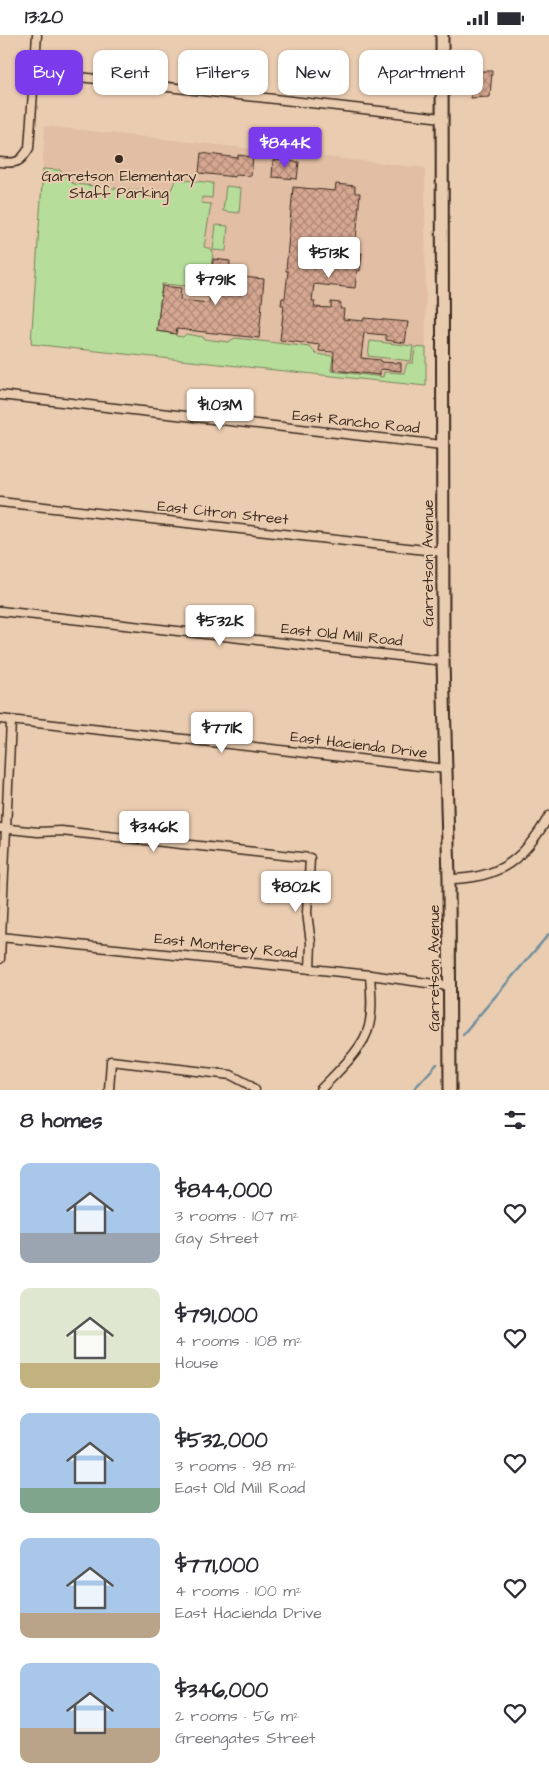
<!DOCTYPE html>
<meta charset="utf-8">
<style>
:root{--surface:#fff;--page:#f2f2f3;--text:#2b2b33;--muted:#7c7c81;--accent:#7c3aed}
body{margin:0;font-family:"Architects Daughter",sans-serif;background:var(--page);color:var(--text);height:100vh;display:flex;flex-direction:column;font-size:19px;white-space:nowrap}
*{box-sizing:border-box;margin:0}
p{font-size:16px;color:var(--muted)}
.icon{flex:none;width:28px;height:28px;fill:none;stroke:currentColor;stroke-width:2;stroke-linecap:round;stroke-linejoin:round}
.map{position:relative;height:1055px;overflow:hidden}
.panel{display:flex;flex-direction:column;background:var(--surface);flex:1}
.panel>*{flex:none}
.guide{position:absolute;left:15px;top:15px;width:520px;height:45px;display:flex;gap:10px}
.price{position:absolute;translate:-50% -42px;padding:0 11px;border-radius:5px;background:#fff;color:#222;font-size:16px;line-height:32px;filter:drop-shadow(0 1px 2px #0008)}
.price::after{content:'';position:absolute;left:50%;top:30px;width:15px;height:11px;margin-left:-8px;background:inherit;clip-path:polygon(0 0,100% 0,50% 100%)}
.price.current{background:var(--accent);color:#fff}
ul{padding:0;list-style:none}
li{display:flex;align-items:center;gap:15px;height:125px;padding:0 20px}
li span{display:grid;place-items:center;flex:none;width:140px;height:100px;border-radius:10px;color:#555}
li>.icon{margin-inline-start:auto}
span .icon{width:60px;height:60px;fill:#fffc;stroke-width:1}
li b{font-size:21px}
h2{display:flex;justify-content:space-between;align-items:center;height:60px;padding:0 20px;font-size:21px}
.tag{padding:0 18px;border-radius:10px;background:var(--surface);box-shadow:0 1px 4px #0004;font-size:18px;line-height:45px}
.tag.current{background:var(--accent);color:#fff}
.status{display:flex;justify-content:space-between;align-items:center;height:35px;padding:0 25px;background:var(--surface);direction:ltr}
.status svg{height:14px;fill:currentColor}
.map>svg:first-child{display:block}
.built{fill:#e1bea4}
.green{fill:#b6de9a;stroke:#78845c}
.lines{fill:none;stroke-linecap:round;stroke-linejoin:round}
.stream{stroke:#708f9f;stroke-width:2.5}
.building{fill:url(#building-cross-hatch);stroke:#3b2a1e;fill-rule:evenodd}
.street-casing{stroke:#3b2a1e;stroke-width:11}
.secondary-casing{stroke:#3b2a1e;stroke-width:15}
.street{stroke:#eaccb0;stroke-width:8}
.secondary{stroke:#eaccb0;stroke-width:11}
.poi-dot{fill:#3b2a1e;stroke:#eaccb0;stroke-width:2}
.labels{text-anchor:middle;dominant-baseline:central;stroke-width:4;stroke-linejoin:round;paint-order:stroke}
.poi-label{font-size:15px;fill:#3b2a1e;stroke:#eaccb0}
.street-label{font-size:15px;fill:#3b2a1e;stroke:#eaccb0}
</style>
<div class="status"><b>13:20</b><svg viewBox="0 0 49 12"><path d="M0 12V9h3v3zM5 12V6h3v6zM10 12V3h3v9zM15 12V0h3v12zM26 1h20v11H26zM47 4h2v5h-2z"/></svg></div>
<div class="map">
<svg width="549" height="1055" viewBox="0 0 549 1055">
<defs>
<pattern id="building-cross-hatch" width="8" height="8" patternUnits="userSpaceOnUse" patternTransform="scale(1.25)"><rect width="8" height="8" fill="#d6a791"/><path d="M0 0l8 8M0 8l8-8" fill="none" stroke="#af8876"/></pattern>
</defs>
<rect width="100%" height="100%" fill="#eaccb0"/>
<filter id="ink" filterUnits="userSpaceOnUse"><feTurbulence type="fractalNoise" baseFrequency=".02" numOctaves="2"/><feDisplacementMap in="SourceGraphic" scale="10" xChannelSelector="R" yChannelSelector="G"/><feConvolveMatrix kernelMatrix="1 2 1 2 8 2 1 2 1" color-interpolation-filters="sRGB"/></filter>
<g filter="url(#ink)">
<polygon class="built" points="45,91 425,133 426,351 31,309"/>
<g class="green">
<polygon points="43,134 60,135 69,146 74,149 161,158 171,155 176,144 213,148 212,163 202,162 201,168 211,169 204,212 211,214 213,217 208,261 195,260 187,251 162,249 157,296 176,299 176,301 183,302 186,299 203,302 204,304 228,307 235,303 310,312 316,319 333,321 331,336 383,342 384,337 404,338 407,328 413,328 415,312 426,313 426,351 31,309"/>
<polygon points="226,151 241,153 239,178 223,176"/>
<polygon points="216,190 228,191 226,216 213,215"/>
<polygon points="370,306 413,311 411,326 368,321"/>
</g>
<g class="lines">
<g class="stream">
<polyline points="463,999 549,899"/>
<polyline points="413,1055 437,1029"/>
</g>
</g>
<g class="building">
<polygon points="474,36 492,36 490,62 471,63 470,47 474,45"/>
<polygon points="201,118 238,123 238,120 253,122 251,141 235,140 235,142 199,138"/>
<polygon points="273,125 299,127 297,144 272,142"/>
<path d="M336,149l19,2v7h5l-5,59 7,1 -2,18 -3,-1 -2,18 -41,-4 -2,17h3l-1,6 17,1v-6l10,1 -1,6h4l-1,10 20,2 1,-3 44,4 -3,21 -19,-3v-5l-22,-2 -3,25 20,2v2l20,1v8l-21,-2v6l-47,-5 1,-18 -15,-1 1,-6 -40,-5 4,-35h-3l1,-7h3l3,-27h-2l7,-84 42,4zM322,206l15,1 -1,14 -15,-2z"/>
<polygon points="213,224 230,226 229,241 264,244 259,303 177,294 176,299 157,296 162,251 181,253 180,265 209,268"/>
</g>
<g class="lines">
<defs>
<g id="street">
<polyline points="35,37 442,83"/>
<path d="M0,127c17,2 21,0 29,-14l8,-113"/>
<polyline points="0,360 442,410"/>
<polyline points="0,467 443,517"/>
<polyline points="0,576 443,626"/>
<polyline points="0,684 220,708 446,734"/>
<polyline points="0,793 38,797 61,796 310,823 307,878 311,908 310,934"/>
<path d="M449,844c51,0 75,-20 100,-63"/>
<polyline points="0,902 370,940 449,951"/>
<polyline points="0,924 11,686"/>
<polyline points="109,1055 111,1026 231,1040 248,1049 255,1055"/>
<path d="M320,1055c16,-17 44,-41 49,-64 4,-16 2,-34 1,-51"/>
</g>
<polyline id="secondary" points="442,0 443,626 449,844 450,1055"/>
</defs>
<use href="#street" class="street-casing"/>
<use href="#secondary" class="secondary-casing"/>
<use href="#street" class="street"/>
<use href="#secondary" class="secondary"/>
</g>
</g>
<circle class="poi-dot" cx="119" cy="124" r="5"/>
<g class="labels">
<g class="poi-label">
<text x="119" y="141">Garretson Elementary<tspan x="119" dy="17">Staff Parking</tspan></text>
</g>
<g class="street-label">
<text transform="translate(356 387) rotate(6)">East Rancho Road</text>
<text transform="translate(223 478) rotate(6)">East Citron Street</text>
<text transform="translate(428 528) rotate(-90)">Garretson Avenue</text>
<text transform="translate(342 600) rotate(6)">East Old Mill Road</text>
<text transform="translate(359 710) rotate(7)">East Hacienda Drive</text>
<text transform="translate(226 911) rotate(6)">East Monterey Road</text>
<text transform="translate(434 933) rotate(-90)">Garretson Avenue</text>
</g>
</g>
</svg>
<b class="price current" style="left:285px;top:134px">$844K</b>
<b class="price" style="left:329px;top:244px">$513K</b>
<b class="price" style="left:216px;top:271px">$791K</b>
<b class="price" style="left:220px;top:396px">$1.03M</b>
<b class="price" style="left:220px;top:612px">$532K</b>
<b class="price" style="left:222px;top:719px">$771K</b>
<b class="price" style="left:154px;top:818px">$346K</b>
<b class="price" style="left:296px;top:878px">$802K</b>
<div class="guide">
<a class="tag current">Buy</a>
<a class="tag">Rent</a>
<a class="tag">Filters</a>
<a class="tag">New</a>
<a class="tag">Apartment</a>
</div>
</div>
<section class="panel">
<h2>8 homes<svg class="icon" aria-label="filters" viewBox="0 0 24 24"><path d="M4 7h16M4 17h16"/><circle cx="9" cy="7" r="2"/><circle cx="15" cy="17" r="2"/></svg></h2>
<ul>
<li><span style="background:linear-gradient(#a9c7e8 70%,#9aa5b1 0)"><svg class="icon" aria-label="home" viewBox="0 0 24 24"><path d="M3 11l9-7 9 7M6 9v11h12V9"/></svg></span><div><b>$844,000</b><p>3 rooms · 107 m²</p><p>Gay Street</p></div><svg class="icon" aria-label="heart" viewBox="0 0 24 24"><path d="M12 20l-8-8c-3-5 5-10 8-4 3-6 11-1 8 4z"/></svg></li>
<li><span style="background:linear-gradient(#dfe7d0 75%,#c2b280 0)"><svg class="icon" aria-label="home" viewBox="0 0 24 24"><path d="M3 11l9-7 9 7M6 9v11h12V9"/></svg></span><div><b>$791,000</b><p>4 rooms · 108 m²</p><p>House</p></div><svg class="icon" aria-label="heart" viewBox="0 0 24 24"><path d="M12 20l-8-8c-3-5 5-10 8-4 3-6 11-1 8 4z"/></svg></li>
<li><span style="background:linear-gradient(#a9c7e8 75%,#7fa58c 0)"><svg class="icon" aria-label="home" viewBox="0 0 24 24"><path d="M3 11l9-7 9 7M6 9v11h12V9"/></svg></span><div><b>$532,000</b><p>3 rooms · 98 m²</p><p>East Old Mill Road</p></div><svg class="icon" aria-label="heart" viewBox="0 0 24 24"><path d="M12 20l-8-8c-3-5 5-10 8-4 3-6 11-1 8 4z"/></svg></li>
<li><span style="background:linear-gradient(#a9c7e8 75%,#b9a48a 0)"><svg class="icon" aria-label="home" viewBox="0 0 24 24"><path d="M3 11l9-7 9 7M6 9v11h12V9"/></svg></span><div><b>$771,000</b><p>4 rooms · 100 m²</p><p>East Hacienda Drive</p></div><svg class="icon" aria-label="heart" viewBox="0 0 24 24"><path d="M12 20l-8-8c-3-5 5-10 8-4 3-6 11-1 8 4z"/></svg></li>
<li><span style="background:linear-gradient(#a9c7e8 65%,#b9a48a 0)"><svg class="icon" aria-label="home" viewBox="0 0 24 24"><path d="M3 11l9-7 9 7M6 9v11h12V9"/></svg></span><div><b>$346,000</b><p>2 rooms · 56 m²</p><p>Greengates Street</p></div><svg class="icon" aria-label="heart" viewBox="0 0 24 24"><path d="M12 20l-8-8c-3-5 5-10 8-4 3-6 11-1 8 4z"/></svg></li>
</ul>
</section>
